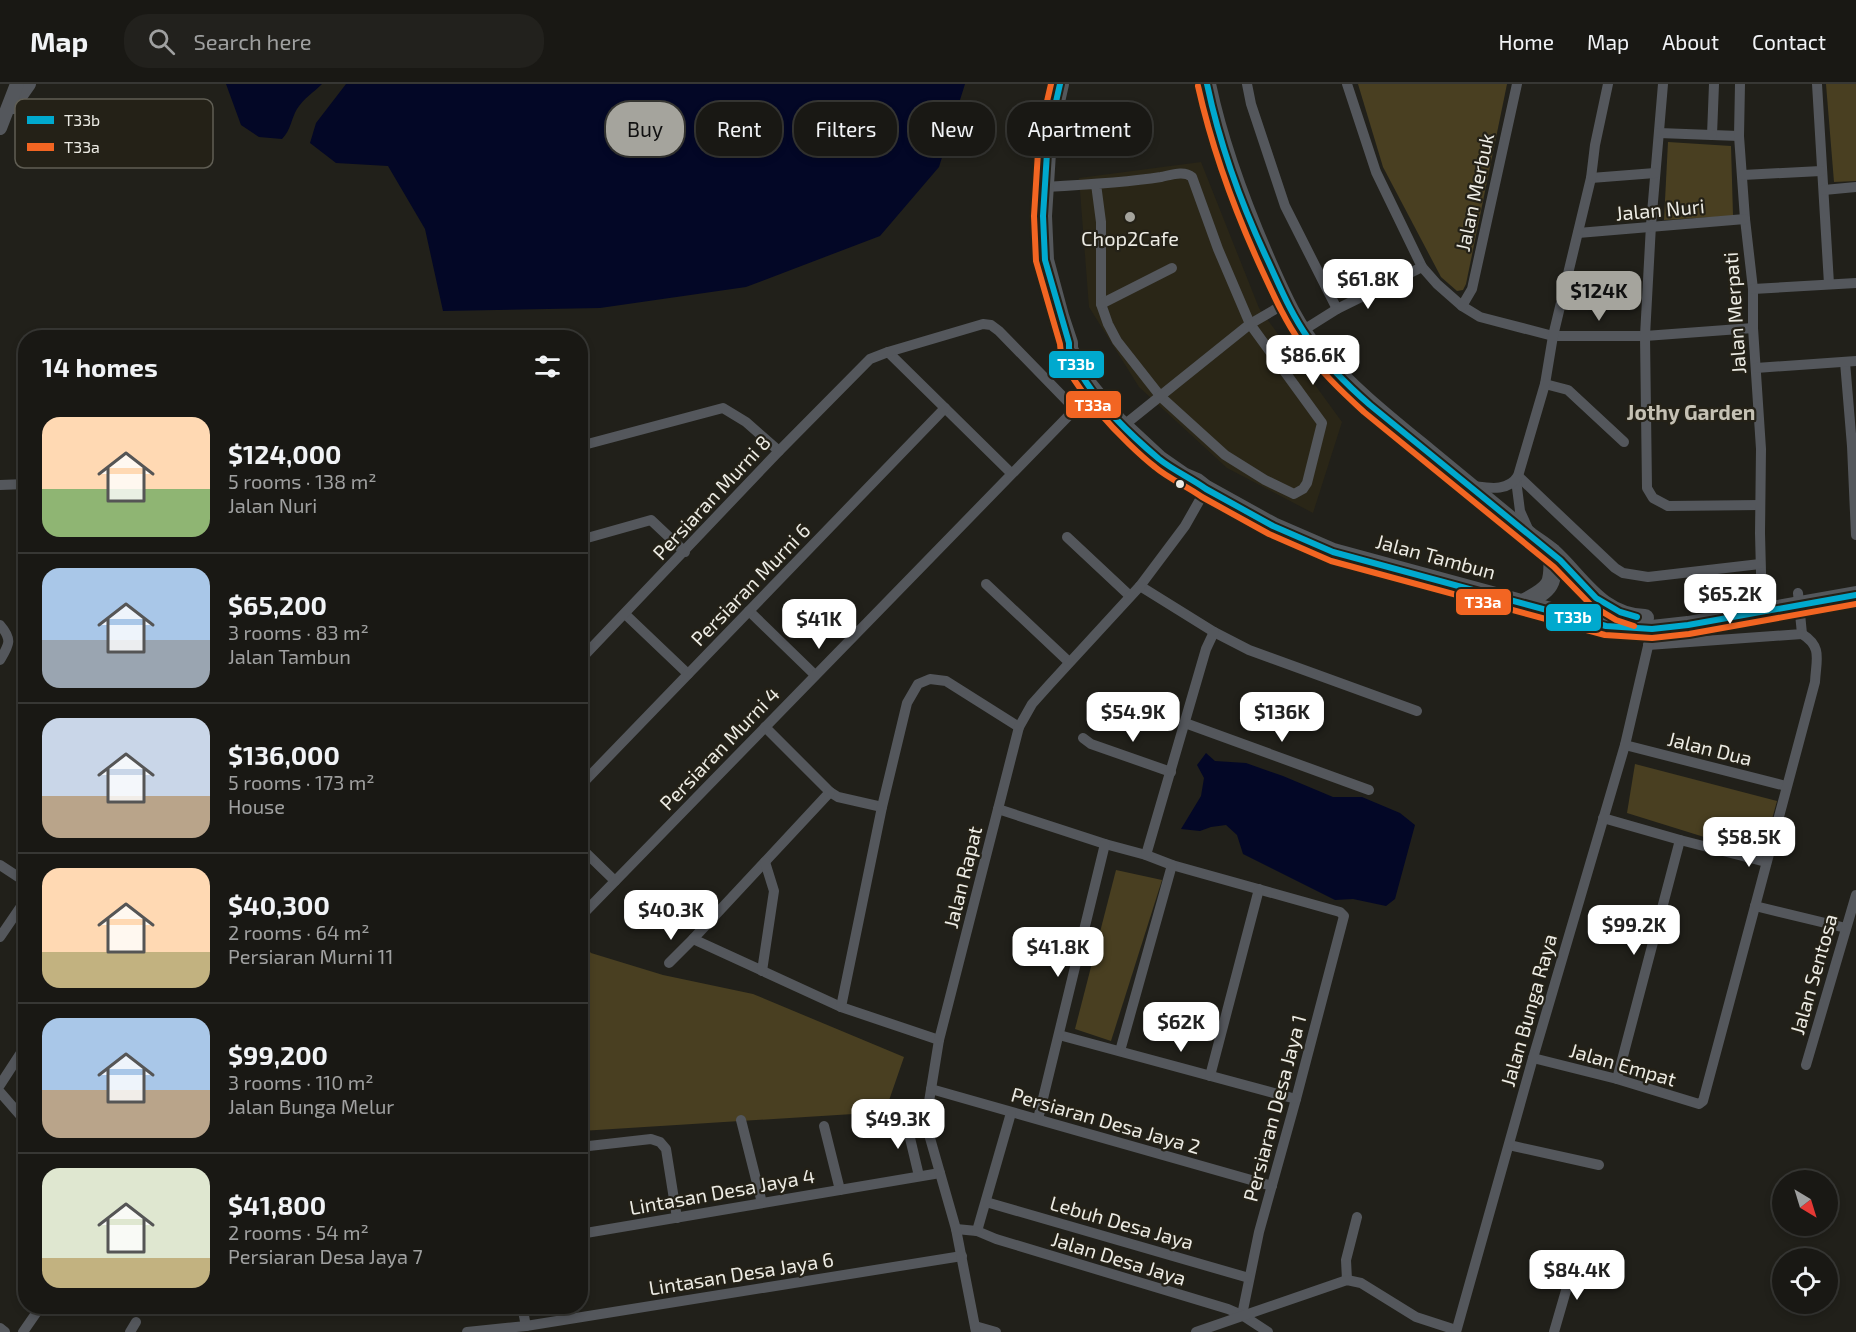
<!DOCTYPE html>
<meta charset="utf-8">
<style>
:root{--surface:#191814;--page:#22211d;--text:#f1f3f6;--muted:#9fa0a0;--line:#373734;--accent:#a5a49d}
body{margin:0;font-family:"Exo 2",sans-serif;background:var(--page);color:var(--text);height:100vh;display:flex;flex-direction:column;font-size:22px;white-space:nowrap}
*{box-sizing:border-box;margin:0}
p{font-size:20px;color:var(--muted)}
.icon{flex:none;width:33px;height:33px;fill:none;stroke:currentColor;stroke-width:2;stroke-linecap:round;stroke-linejoin:round}
.map{position:relative;flex:1;overflow:hidden}
.sheet{position:absolute;left:18px;top:246px;width:570px;height:984px;display:flex;flex-direction:column;background:var(--surface);border-radius:24px;box-shadow:0 3px 9px #0003,0 0 0 2px var(--line)}
.sheet>*{flex:none}
.top-card{position:absolute;left:606px;top:18px;width:570px;height:54px;display:flex;gap:12px}
.needle{width:39px;rotate:142deg}
.fabs{position:absolute;left:1772px;top:1086px;display:grid;gap:12px}
.fabs a{display:grid;place-items:center;width:66px;height:66px;border-radius:50%;background:var(--surface);box-shadow:0 3px 9px #0003,0 0 0 2px var(--line);font-size:30px}
.price{position:absolute;translate:-50% -51px;padding:0 14px;border-radius:12px;background:#fff;color:#222;font-size:20px;line-height:39px;filter:drop-shadow(0 2px 3px #0008)}
.price::after{content:'';position:absolute;left:50%;top:36px;width:18px;height:14px;margin-left:-9px;background:inherit;clip-path:polygon(0 0,100% 0,50% 100%)}
.price.on{background:var(--accent);color:#111}
ul{padding:0;list-style:none}
li{display:flex;align-items:center;gap:18px;height:150px;padding:0 24px}
li+li{border-top:2px solid var(--line)}
li span{display:grid;place-items:center;flex:none;width:168px;height:120px;border-radius:18px;color:#555}
li>.icon{margin-inline-start:auto}
span .icon{width:72px;height:72px;fill:#fffc;stroke-width:1}
li b{font-size:26px}
h2{display:flex;justify-content:space-between;align-items:center;height:72px;padding:0 24px;font-size:26px}
.pill{padding:0 21px;border-radius:24px;background:var(--surface);box-shadow:0 3px 9px #0003,0 0 0 2px var(--line);font-size:21px;line-height:54px}
.pill.on{background:var(--accent);color:#111}
header{display:flex;align-items:center;gap:36px;box-sizing:border-box;height:84px;padding:0 30px;background:var(--surface);border-bottom:2px solid var(--line)}
header strong{font-size:28px}
nav{display:flex;gap:33px;margin-inline-start:auto;font-size:21px}
.search{width:420px;height:54px;background:var(--page);display:flex;align-items:center;gap:15px;box-sizing:border-box;padding:0 21px;border-radius:24px;color:var(--muted);font-size:22px}
.map>svg:first-child{display:block}
.built{fill:#2a2617}
.green{fill:#493f21}
.water{fill:#030726}
.lines{fill:none;stroke-linecap:round;stroke-linejoin:round}
.minor{stroke:#54575c;stroke-width:10}
.tertiary{stroke:#54575c;stroke-width:14}
.primary{stroke:#54575b;stroke-width:18}
.bus-1-casing{stroke:#242117;stroke-width:10}
.bus-2-casing{stroke:#242117;stroke-width:10}
.bus-1{stroke:#00a9ce;stroke-width:6}
.bus-2{stroke:#f26522;stroke-width:6}
.poi-dot{fill:#a5a49d;stroke:#242117;stroke-width:2}
.bus-dot{fill:#ecebe4;stroke:#242117;stroke-width:2}
.labels{text-anchor:middle;dominant-baseline:central;stroke-width:4.5;stroke-linejoin:round;paint-order:stroke}
.street-label{font-size:20px;fill:#ecebe4;stroke:#242117}
.poi-label{font-size:20px;fill:#ecebe4;stroke:#242117}
.neighbourhood-label{font-size:21px;font-weight:bold;fill:#c5c1b4;stroke:#242117}
.key{fill:#242117;stroke:#605e54;stroke-width:1.5}
.key-label{font-size:16px;fill:#ecebe4}
.line-badge{stroke:#242117;stroke-width:2}
.badge-label{font-size:16px;text-anchor:middle;font-weight:bold;fill:#fff}
</style>
<header>
<strong>Map</strong>
<div class="search"><svg class="icon" aria-label="search" viewBox="0 0 24 24"><circle cx="10" cy="10" r="6"/><path d="M15 15l6 6"/></svg>Search here</div>
<nav><a>Home</a><a>Map</a><a>About</a><a>Contact</a></nav>
</header>
<div class="map">
<svg width="1856" height="1248" viewBox="0 0 1856 1248">
<rect width="100%" height="100%" fill="#21201a"/>
<polygon class="built" points="1201,78 1259,224 1342,338 1313,429 1227,384 1139,303 1089,223 1079,94"/>
<g class="green">
<polygon points="1358,0 1507,0 1466,200 1463,206 1457,207 1441,193 1383,83"/>
<polygon points="1826,0 1856,0 1856,97 1834,98"/>
<polygon points="1668,58 1731,62 1733,132 1664,136"/>
<polygon points="1635,680 1777,717 1762,771 1627,729"/>
<polygon points="1116,786 1162,796 1111,957 1075,945"/>
<polygon points="580,857 591,869 663,891 753,910 904,973 885,1028 581,1047"/>
</g>
<g class="water">
<path d="M226,0h96c-8,8 -19,15 -25,25 -6,10 -6,21 -15,30l-23,-2 -18,-12z"/>
<polygon points="346,0 965,0 939,83 880,152 746,203 600,224 443,227 425,145 388,82 336,79 310,59 316,39"/>
<polygon points="1206,669 1215,677 1246,679 1283,692 1333,713 1362,713 1400,729 1415,741 1395,815 1386,822 1353,815 1335,816 1243,770 1237,751 1226,741 1211,743 1200,747 1181,745 1201,712 1204,694 1197,681"/>
</g>
<g class="lines">
<g class="minor">
<polyline points="1247,0 1251,20 1285,122 1337,225"/>
<polyline points="1347,0 1376,88 1422,183 1437,200 1462,222 1480,233 1553,252 1645,252 1753,244"/>
<polyline points="1663,0 1651,141 1645,252 1647,404 1653,414 1668,422 1760,421"/>
<polyline points="1714,0 1712,51 1739,52"/>
<polyline points="1740,0 1739,52 1745,135 1753,205 1753,244 1761,365 1760,449 1762,528"/>
<polyline points="1817,0 1829,200"/>
<polyline points="1659,49 1712,51"/>
<polyline points="1743,91 1821,87"/>
<polyline points="1591,94 1655,89"/>
<path d="M1044,103c39,-2 79,-4 117,-10 10,-2 23,-7 31,0l26,72 32,75 72,99 -15,60 -4,6 -9,5 -29,-14 -40,-25 -64,-58 -44,-56 -9,-17 -7,-20v-82l-5,-38"/>
<polyline points="1824,106 1856,103"/>
<polyline points="1578,149 1745,135"/>
<polyline points="1753,205 1856,199"/>
<polyline points="1101,220 1172,184"/>
<polyline points="1462,222 1472,205 1517,0"/>
<polyline points="1302,247 1337,225 1422,183"/>
<polyline points="888,268 1011,389"/>
<polyline points="1845,278 1852,362 1856,451"/>
<polyline points="1756,284 1856,277"/>
<polyline points="1545,300 1568,306 1624,358"/>
<polyline points="1123,342 1250,240 1286,219"/>
<polyline points="580,362 723,324 746,338 779,367"/>
<polyline points="1518,392 1615,484 1623,489 1648,493 1760,480"/>
<polyline points="1516,396 1520,427 1529,447"/>
<polyline points="0,401 26,400"/>
<path d="M1473,402c16,2 35,6 45,-10l27,-92 8,-48 38,-158 4,-33 13,-61"/>
<polyline points="1067,453 1130,512"/>
<polyline points="580,456 651,436 685,468"/>
<polyline points="986,500 1069,578"/>
<polyline points="1140,502 1214,548 1249,566 1417,627"/>
<polyline points="749,527 815,591"/>
<polyline points="625,530 688,590"/>
<path d="M0,541c13,15 9,20 0,35"/>
<polyline points="1648,561 1802,550 1798,509"/>
<polyline points="580,576 779,367 870,275 888,268 983,240 991,241 999,247 1075,325"/>
<polyline points="1185,639 1369,706"/>
<polyline points="765,643 830,708 838,713 882,723"/>
<polyline points="1083,654 1091,660 1171,688"/>
<polyline points="1625,661 1786,702"/>
<polyline points="580,702 945,324"/>
<polyline points="998,725 1105,760 1146,771 1172,781 1340,828 1344,832 1296,1015 1259,1148 1242,1231"/>
<polyline points="1603,734 1680,756 1766,778"/>
<polyline points="580,763 615,797"/>
<polyline points="1146,771 1206,565 1214,548"/>
<polyline points="0,781 26,798"/>
<polyline points="1755,822 1846,844"/>
<polyline points="584,829 1082,318"/>
<polyline points="0,853 26,815"/>
<polyline points="693,855 841,923 939,956"/>
<polyline points="669,879 693,855 830,708"/>
<polyline points="762,887 774,807 765,778"/>
<polyline points="841,923 882,723 907,619 918,600 930,595 946,597 1019,643"/>
<polyline points="1059,951 1296,1015"/>
<polyline points="1120,967 1172,781"/>
<path d="M1533,974l84,21 82,25 4,-3 112,-419c1,-22 8,-35 -13,-48"/>
<polyline points="1806,981 1856,811"/>
<polyline points="1210,992 1259,805"/>
<polyline points="1617,995 1680,756"/>
<polyline points="0,1001 26,961"/>
<polyline points="931,1005 1272,1102"/>
<polyline points="0,1008 26,1038"/>
<polyline points="905,1033 919,1092"/>
<polyline points="1038,1035 1105,760"/>
<polyline points="741,1036 762,1119"/>
<polyline points="824,1042 840,1106"/>
<polyline points="1509,1061 1599,1081"/>
<polyline points="580,1063 651,1055 660,1058 666,1065 677,1134"/>
<polyline points="986,1118 1249,1194"/>
<polyline points="956,1145 977,1147 996,1155 1228,1225 1242,1231 1268,1248"/>
<polyline points="977,1147 1011,1029"/>
<polyline points="580,1150 940,1089"/>
<polyline points="1347,1196 1346,1176 1357,1133"/>
<polyline points="522,1222 526,1242"/>
<polyline points="975,1242 996,1248"/>
<polyline points="0,1244 5,1248"/>
<polyline points="23,1248 41,1222"/>
<polyline points="130,1248 136,1238"/>
<polyline points="467,1248 526,1242 962,1172"/>
<polyline points="976,1248 956,1145 928,1047 927,1030 939,956 1019,643 1032,620 1049,601 1140,502 1185,442 1206,405"/>
<polyline points="1196,1248 1347,1196 1361,1199 1416,1233 1456,1246"/>
<polyline points="1456,1248 1533,974 1625,661 1652,545"/>
<polyline points="1554,1248 1574,1179"/>
</g>
<g class="tertiary">
<polyline points="13,23 29,0"/>
<polyline points="0,44 17,0"/>
</g>
<g class="primary">
<polyline points="1060,0 1048,53 1043,132 1045,176 1060,232 1069,259 1069,265 1086,298 1117,336 1160,376 1183,392 1197,398 1206,405 1273,442 1333,468 1606,542 1652,545 1688,541 1856,511"/>
<path d="M1207,0c13,63 37,125 63,184 13,29 26,59 47,83 33,38 72,69 111,101 34,28 68,56 102,84 7,5 15,10 22,16 29,26 48,65 93,66"/>
<path d="M1523,519c29,-15 31,-18 29,-51"/>
</g>
<defs>
<g id="bus-1">
<path d="M1060,0l-12,53 -5,79 2,44 24,83v6c6,11 10,23 17,33 19,29 47,55 73,77 15,12 32,19 47,30l67,37 60,26 273,74 46,3 36,-4 168,-30"/>
<path d="M1207,0c13,62 34,120 61,177 12,26 23,53 40,77 17,25 39,47 62,67l190,155 36,38 24,14 17,5"/>
</g>
<g id="bus-2">
<path d="M1051,0l-12,52 -5,80 2,45 24,83c0,34 69,103 95,123 14,12 32,19 47,30l67,37 62,27 274,74 47,3 37,-4 167,-30"/>
<path d="M1198,2c14,63 36,123 63,182 12,26 24,53 41,77 17,25 39,46 62,67l190,155 37,38 25,15 18,6"/>
</g>
</defs>
<use href="#bus-1" class="bus-1-casing"/>
<use href="#bus-2" class="bus-2-casing"/>
<use href="#bus-1" class="bus-1"/>
<use href="#bus-2" class="bus-2"/>
</g>
<circle class="poi-dot" cx="1130" cy="133" r="6"/>
<circle class="bus-dot" cx="1180" cy="400" r="5"/>
<g class="labels">
<g class="street-label">
<text transform="translate(1474 108) rotate(-78)">Jalan Merbuk</text>
<text transform="translate(1660 125) rotate(-5)">Jalan Nuri</text>
<text transform="translate(1734 229) rotate(-94)">Jalan Merpati</text>
<text transform="translate(711 413) rotate(-47)">Persiaran Murni 8</text>
<text transform="translate(1436 472) rotate(15)">Jalan Tambun</text>
<text transform="translate(750 500) rotate(-46)">Persiaran Murni 6</text>
<text transform="translate(719 664) rotate(-46)">Persiaran Murni 4</text>
<text transform="translate(1710 664) rotate(14)">Jalan Dua</text>
<text transform="translate(962 793) rotate(-76)">Jalan Rapat</text>
<text transform="translate(1813 890) rotate(-74)">Jalan Sentosa</text>
<text transform="translate(1528 926) rotate(-74)">Jalan Bunga Raya</text>
<text transform="translate(1623 980) rotate(16)">Jalan Empat</text>
<text transform="translate(1274 1024) rotate(-75)">Persiaran Desa Jaya 1</text>
<text transform="translate(1106 1036) rotate(16)">Persiaran Desa Jaya 2</text>
<text transform="translate(722 1107) rotate(-10)">Lintasan Desa Jaya 4</text>
<text transform="translate(1122 1138) rotate(16)">Lebuh Desa Jaya</text>
<text transform="translate(1119 1174) rotate(17)">Jalan Desa Jaya</text>
<text transform="translate(741 1189) rotate(-9)">Lintasan Desa Jaya 6</text>
</g>
<g class="poi-label">
<text x="1130" y="154">Chop2Cafe</text>
</g>
<g class="neighbourhood-label">
<text x="1691" y="327">Jothy Garden</text>
</g>
</g>
<rect x="15" y="15" width="198" height="69" rx="9" class="key"/>
<rect x="27" y="32" width="27" height="8" fill="#00a9ce"/>
<rect x="27" y="59" width="27" height="8" fill="#f26522"/>
<g class="key-label">
<text x="64" y="42">T33b</text>
<text x="64" y="69">T33a</text>
</g>
<g class="line-badge">
<rect x="1048" y="266" width="57" height="29" rx="6" fill="#00a9ce"/>
<rect x="1065" y="306" width="57" height="29" rx="6" fill="#f26522"/>
<rect x="1455" y="504" width="57" height="28" rx="6" fill="#f26522"/>
<rect x="1545" y="519" width="57" height="29" rx="6" fill="#00a9ce"/>
</g>
<g class="badge-label">
<text x="1076" y="286">T33b</text>
<text x="1093" y="327">T33a</text>
<text x="1483" y="524">T33a</text>
<text x="1573" y="539">T33b</text>
</g>
</svg>
<div class="fabs">
<a><svg class="needle" viewBox="-14 -14 28 28"><path d="M0-13l5 13h-10z" fill="#e53935"/><path d="M0 13l5-13h-10z" fill="#9fa0a0"/></svg></a>
<a><svg class="icon" aria-label="locate" viewBox="0 0 24 24"><circle cx="12" cy="12" r="6"/><path d="M12 2v4M12 18v4M2 12h4M18 12h4"/></svg></a>
</div>
<b class="price" style="left:1368px;top:226px">$61.8K</b>
<b class="price on" style="left:1599px;top:238px">$124K</b>
<b class="price" style="left:1313px;top:302px">$86.6K</b>
<b class="price" style="left:1730px;top:541px">$65.2K</b>
<b class="price" style="left:819px;top:566px">$41K</b>
<b class="price" style="left:1133px;top:659px">$54.9K</b>
<b class="price" style="left:1282px;top:659px">$136K</b>
<b class="price" style="left:1749px;top:784px">$58.5K</b>
<b class="price" style="left:671px;top:857px">$40.3K</b>
<b class="price" style="left:1634px;top:872px">$99.2K</b>
<b class="price" style="left:1058px;top:894px">$41.8K</b>
<b class="price" style="left:1181px;top:969px">$62K</b>
<b class="price" style="left:898px;top:1066px">$49.3K</b>
<b class="price" style="left:1577px;top:1217px">$84.4K</b>
<div class="top-card">
<a class="pill on">Buy</a>
<a class="pill">Rent</a>
<a class="pill">Filters</a>
<a class="pill">New</a>
<a class="pill">Apartment</a>
</div>
<section class="sheet">
<h2>14 homes<svg class="icon" aria-label="filters" viewBox="0 0 24 24"><path d="M4 7h16M4 17h16"/><circle cx="9" cy="7" r="2"/><circle cx="15" cy="17" r="2"/></svg></h2>
<ul>
<li><span style="background:linear-gradient(#ffd9b3 60%,#8fb573 0)"><svg class="icon" aria-label="home" viewBox="0 0 24 24"><path d="M3 11l9-7 9 7M6 9v11h12V9"/></svg></span><div><b>$124,000</b><p>5 rooms · 138 m²</p><p>Jalan Nuri</p></div></li>
<li><span style="background:linear-gradient(#a9c7e8 60%,#9aa5b1 0)"><svg class="icon" aria-label="home" viewBox="0 0 24 24"><path d="M3 11l9-7 9 7M6 9v11h12V9"/></svg></span><div><b>$65,200</b><p>3 rooms · 83 m²</p><p>Jalan Tambun</p></div></li>
<li><span style="background:linear-gradient(#c9d6e8 65%,#b9a48a 0)"><svg class="icon" aria-label="home" viewBox="0 0 24 24"><path d="M3 11l9-7 9 7M6 9v11h12V9"/></svg></span><div><b>$136,000</b><p>5 rooms · 173 m²</p><p>House</p></div></li>
<li><span style="background:linear-gradient(#ffd9b3 70%,#c2b280 0)"><svg class="icon" aria-label="home" viewBox="0 0 24 24"><path d="M3 11l9-7 9 7M6 9v11h12V9"/></svg></span><div><b>$40,300</b><p>2 rooms · 64 m²</p><p>Persiaran Murni 11</p></div></li>
<li><span style="background:linear-gradient(#a9c7e8 60%,#b9a48a 0)"><svg class="icon" aria-label="home" viewBox="0 0 24 24"><path d="M3 11l9-7 9 7M6 9v11h12V9"/></svg></span><div><b>$99,200</b><p>3 rooms · 110 m²</p><p>Jalan Bunga Melur</p></div></li>
<li><span style="background:linear-gradient(#dfe7d0 75%,#c2b280 0)"><svg class="icon" aria-label="home" viewBox="0 0 24 24"><path d="M3 11l9-7 9 7M6 9v11h12V9"/></svg></span><div><b>$41,800</b><p>2 rooms · 54 m²</p><p>Persiaran Desa Jaya 7</p></div></li>
</ul>
</section>
</div>
